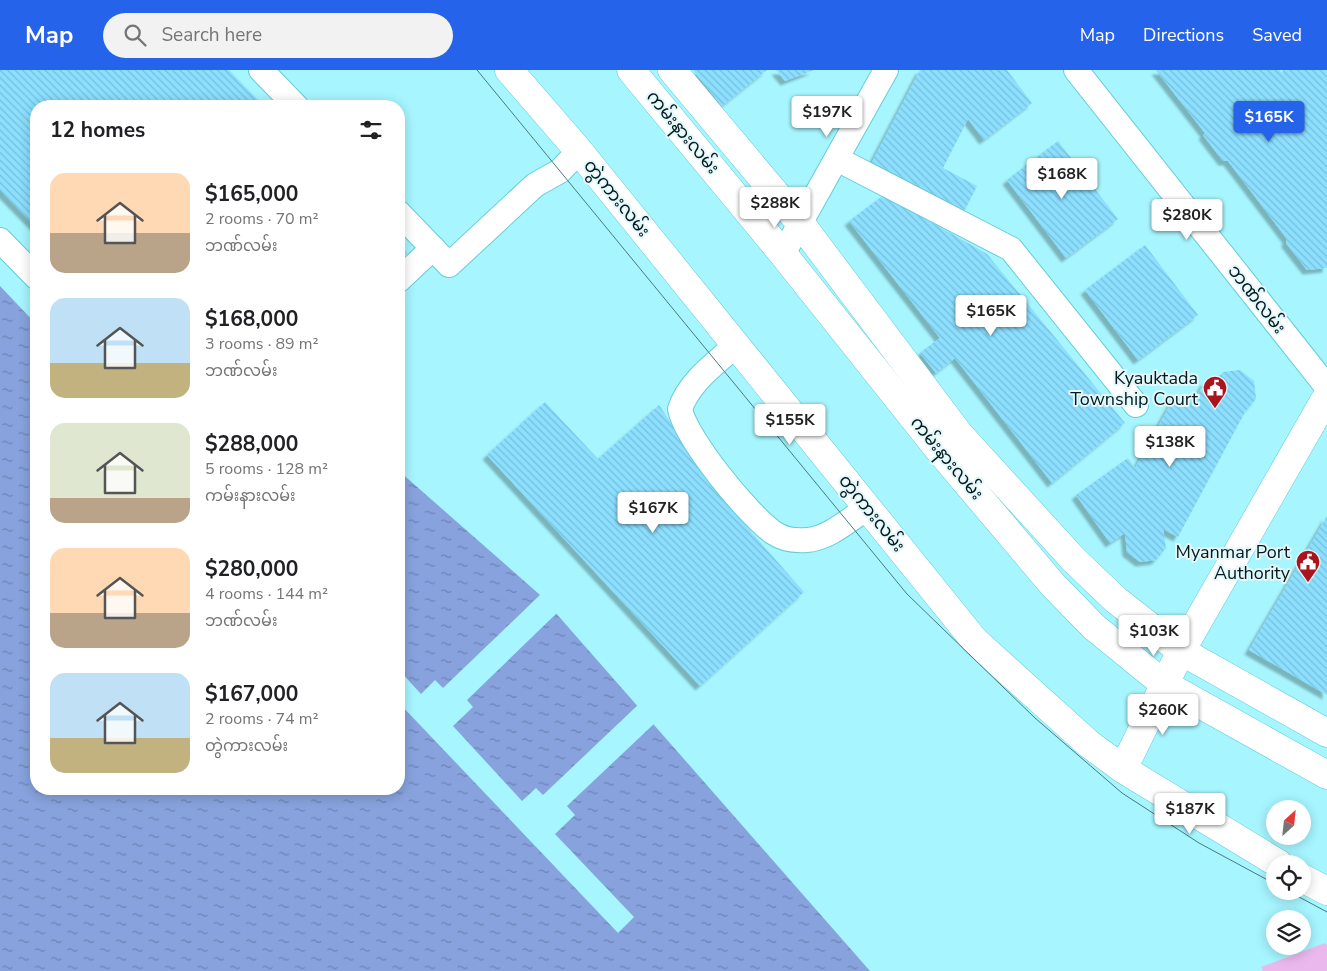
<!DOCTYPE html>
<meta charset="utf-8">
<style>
:root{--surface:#fff;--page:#f2f2f2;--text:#202124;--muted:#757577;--accent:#2563eb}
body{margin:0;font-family:"Nunito Sans","Noto Sans Myanmar",sans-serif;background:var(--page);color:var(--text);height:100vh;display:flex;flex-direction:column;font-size:19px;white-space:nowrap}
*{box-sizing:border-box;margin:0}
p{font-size:16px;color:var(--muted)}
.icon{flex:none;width:28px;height:28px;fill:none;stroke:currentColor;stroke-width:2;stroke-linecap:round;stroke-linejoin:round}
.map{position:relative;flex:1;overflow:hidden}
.panel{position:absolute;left:30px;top:30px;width:375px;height:695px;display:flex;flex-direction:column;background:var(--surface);border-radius:20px;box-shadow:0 2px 12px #0003}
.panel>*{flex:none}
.needle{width:32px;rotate:27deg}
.fabs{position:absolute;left:1266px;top:730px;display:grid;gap:10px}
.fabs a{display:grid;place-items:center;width:45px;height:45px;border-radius:50%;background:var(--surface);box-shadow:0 2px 12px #0003;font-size:25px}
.price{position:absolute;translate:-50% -42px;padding:0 11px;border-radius:5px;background:#fff;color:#222;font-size:16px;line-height:32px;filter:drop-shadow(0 1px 2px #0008)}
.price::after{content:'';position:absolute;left:50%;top:30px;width:15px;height:11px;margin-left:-8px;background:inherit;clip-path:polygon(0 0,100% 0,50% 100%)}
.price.active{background:var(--accent);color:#fff}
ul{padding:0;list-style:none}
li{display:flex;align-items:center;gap:15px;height:125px;padding:0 20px}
li span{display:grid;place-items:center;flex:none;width:140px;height:100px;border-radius:15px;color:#555}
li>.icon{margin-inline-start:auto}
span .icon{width:60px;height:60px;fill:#fffc;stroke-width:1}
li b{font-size:21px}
h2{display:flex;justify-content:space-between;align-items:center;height:60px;padding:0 20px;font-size:21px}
header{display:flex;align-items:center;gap:30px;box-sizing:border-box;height:70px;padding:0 25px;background:var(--accent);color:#fff}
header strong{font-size:24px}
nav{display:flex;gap:28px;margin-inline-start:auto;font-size:18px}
.search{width:350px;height:45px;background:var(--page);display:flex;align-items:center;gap:12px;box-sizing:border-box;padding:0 18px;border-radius:28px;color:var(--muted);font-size:19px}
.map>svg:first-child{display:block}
.green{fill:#ebb8ed}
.water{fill:url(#water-ripples)}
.pier{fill:#a6f5ff}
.building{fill:url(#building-back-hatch);filter:url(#shadow)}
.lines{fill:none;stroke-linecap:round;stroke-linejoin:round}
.minor-casing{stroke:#65cdd9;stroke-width:26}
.major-casing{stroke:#65cdd9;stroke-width:29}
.minor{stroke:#fff;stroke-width:24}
.major{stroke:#fff;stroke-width:28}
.tram{stroke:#487a80;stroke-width:1}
.labels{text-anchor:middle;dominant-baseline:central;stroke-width:4;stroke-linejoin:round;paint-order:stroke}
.street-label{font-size:18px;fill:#001c20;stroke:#e5f7f9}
.poi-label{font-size:18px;fill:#001c20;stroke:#e5f7f9;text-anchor:end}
</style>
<header>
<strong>Map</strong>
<div class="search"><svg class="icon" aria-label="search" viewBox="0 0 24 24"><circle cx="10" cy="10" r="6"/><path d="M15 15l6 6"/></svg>Search here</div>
<nav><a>Map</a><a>Directions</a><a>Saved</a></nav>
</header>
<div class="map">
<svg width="1327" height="901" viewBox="0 0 1327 901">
<defs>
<pattern id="water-ripples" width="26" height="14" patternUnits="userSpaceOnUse" patternTransform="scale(1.25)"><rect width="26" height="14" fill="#87a2dd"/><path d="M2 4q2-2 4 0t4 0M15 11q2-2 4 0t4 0" fill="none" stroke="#6c83b3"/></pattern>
<pattern id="building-back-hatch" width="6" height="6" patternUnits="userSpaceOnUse" patternTransform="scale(1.25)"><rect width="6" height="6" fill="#8cdfff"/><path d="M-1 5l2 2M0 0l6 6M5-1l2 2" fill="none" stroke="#77bfda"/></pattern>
<filter id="shadow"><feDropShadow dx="-4.5" dy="4.5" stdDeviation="1" flood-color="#0004"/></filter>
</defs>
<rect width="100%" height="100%" fill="#a6f5ff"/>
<polygon class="green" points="1325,873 1327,875 1327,901 1263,901 1261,897"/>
<polygon class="water" points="0,216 36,254 36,719 399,719 399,401 540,525 870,901 0,901"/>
<polygon class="pier" points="542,523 559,541 467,630 473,637 453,656 522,731 536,718 543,725 640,633 656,652 567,736 575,745 555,764 634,847 618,863 399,633 399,600 421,624 435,610 443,618"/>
<g class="building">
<polygon points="0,0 229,0 264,36 36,36 36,157 0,120"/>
<polygon points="693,0 767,0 722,36"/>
<polygon points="776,0 814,0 785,11"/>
<polygon points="920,0 1007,0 1032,33 984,70 968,49 943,98 977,116 965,140 872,92"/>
<polygon points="1156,0 1279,0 1282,3 1283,0 1327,0 1327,198 1307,200 1286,173 1287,169 1228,91 1223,91 1203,65 1205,63"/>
<polygon points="1058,71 1118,149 1066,188 1007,110"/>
<polygon points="884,125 987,184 1125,353 1052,413 955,288 936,303 920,283 940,268 849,151"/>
<polygon points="399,174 407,183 399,191"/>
<polygon points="1145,175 1198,245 1138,290 1085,220"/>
<polygon points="1240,300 1254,311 1256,329 1245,342 1178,467 1163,459 1166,478 1156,490 1140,492 1127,482 1125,463 1110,473 1076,425 1128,388 1135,398 1175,326 1192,334 1205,311 1212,315 1223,302"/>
<polygon points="545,332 598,389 659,335 702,399 752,463 804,522 700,616 487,385"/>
<polygon points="1327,446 1327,625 1249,580"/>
</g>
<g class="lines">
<defs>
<g id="minor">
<polyline points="261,0 296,36"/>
<polyline points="1076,0 1327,317"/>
<polyline points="837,89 1011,179 1136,335"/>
<polyline points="399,143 449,195 535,115 560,101 579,81"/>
<polyline points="0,170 36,207"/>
<polyline points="783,184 886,0"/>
<polyline points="399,210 433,178"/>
<path d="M736,275c-21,19 -47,37 -56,64 6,30 68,106 94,124 9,6 22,8 33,7 21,-1 43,-21 60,-32"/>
</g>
<g id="major">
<polyline points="509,0 579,81 975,571 1089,674 1123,699 1279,794"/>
<polyline points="631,0 783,184 939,380 1053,515 1094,557 1164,614 1327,705"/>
<polyline points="672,0 801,154 959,364 1074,490 1116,530 1181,581 1327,663"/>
<polyline points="1123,699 1181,581 1327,326"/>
<polyline points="1302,808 1327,821"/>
</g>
</defs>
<use href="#minor" class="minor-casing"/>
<use href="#major" class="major-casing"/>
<use href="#minor" class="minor"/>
<use href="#major" class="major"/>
<g class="tram">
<polyline points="477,0 907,524 1035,648 1122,723 1199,773 1275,814"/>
<polyline points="1288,821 1327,842"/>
</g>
</g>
<defs>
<symbol id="civic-pin" viewBox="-11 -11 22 30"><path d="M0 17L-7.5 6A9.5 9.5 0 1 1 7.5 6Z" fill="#a9141f" stroke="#e5f7f9"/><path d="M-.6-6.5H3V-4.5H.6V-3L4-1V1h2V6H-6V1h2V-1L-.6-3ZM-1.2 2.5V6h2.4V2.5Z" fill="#fff"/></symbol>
</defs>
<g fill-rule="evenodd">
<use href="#civic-pin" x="1201" y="304" width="28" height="38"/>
<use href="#civic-pin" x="1294" y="478" width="28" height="38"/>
</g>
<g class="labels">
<g class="street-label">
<text transform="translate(683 62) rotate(50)">ကမ်းနားလမ်း</text>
<text transform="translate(617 128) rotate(51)">တွဲကားလမ်း</text>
<text transform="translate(1257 229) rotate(52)">ဘဏ်လမ်း</text>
<text transform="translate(947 388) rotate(50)">ကမ်းနားလမ်း</text>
<text transform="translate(872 443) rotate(51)">တွဲကားလမ်း</text>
</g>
<g class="poi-label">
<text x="1198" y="308">Kyauktada<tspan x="1198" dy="21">Township Court</tspan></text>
<text x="1290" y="482">Myanmar Port<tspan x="1290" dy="21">Authority</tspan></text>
</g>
</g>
</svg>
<div class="fabs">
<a><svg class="needle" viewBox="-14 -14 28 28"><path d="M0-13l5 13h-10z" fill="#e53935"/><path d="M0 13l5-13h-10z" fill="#757577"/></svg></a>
<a><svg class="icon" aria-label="locate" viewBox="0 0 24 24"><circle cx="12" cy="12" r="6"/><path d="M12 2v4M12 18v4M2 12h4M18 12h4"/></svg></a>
<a><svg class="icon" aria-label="layers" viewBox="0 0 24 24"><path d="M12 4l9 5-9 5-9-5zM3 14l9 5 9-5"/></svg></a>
</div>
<b class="price" style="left:827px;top:68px">$197K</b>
<b class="price active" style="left:1269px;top:73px">$165K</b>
<b class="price" style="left:1062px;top:130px">$168K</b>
<b class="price" style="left:775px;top:159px">$288K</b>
<b class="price" style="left:1187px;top:171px">$280K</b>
<b class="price" style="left:991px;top:267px">$165K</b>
<b class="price" style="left:790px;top:376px">$155K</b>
<b class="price" style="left:1170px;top:398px">$138K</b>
<b class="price" style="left:653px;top:464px">$167K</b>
<b class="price" style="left:1154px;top:587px">$103K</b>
<b class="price" style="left:1163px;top:666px">$260K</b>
<b class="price" style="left:1190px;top:765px">$187K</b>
<section class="panel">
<h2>12 homes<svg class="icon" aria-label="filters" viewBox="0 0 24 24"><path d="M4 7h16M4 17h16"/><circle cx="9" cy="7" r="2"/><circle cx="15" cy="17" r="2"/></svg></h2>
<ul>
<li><span style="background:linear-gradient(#ffd9b3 60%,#b9a48a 0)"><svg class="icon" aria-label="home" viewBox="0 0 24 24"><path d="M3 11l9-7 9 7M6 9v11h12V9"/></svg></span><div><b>$165,000</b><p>2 rooms · 70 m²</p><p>ဘဏ်လမ်း</p></div></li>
<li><span style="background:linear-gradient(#bfe0f5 65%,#c2b280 0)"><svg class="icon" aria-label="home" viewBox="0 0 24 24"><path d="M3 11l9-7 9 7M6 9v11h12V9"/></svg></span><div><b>$168,000</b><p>3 rooms · 89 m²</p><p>ဘဏ်လမ်း</p></div></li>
<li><span style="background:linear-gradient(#dfe7d0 75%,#b9a48a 0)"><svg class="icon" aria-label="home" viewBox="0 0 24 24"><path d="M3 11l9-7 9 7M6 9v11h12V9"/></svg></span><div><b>$288,000</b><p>5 rooms · 128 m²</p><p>ကမ်းနားလမ်း</p></div></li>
<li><span style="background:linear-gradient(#ffd9b3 65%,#b9a48a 0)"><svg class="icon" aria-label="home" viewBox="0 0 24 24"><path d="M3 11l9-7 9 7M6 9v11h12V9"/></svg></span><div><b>$280,000</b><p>4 rooms · 144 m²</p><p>ဘဏ်လမ်း</p></div></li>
<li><span style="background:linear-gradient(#bfe0f5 65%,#c2b280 0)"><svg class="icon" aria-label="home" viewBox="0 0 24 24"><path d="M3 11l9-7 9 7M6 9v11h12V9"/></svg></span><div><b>$167,000</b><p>2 rooms · 74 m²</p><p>တွဲကားလမ်း</p></div></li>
</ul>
</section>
</div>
